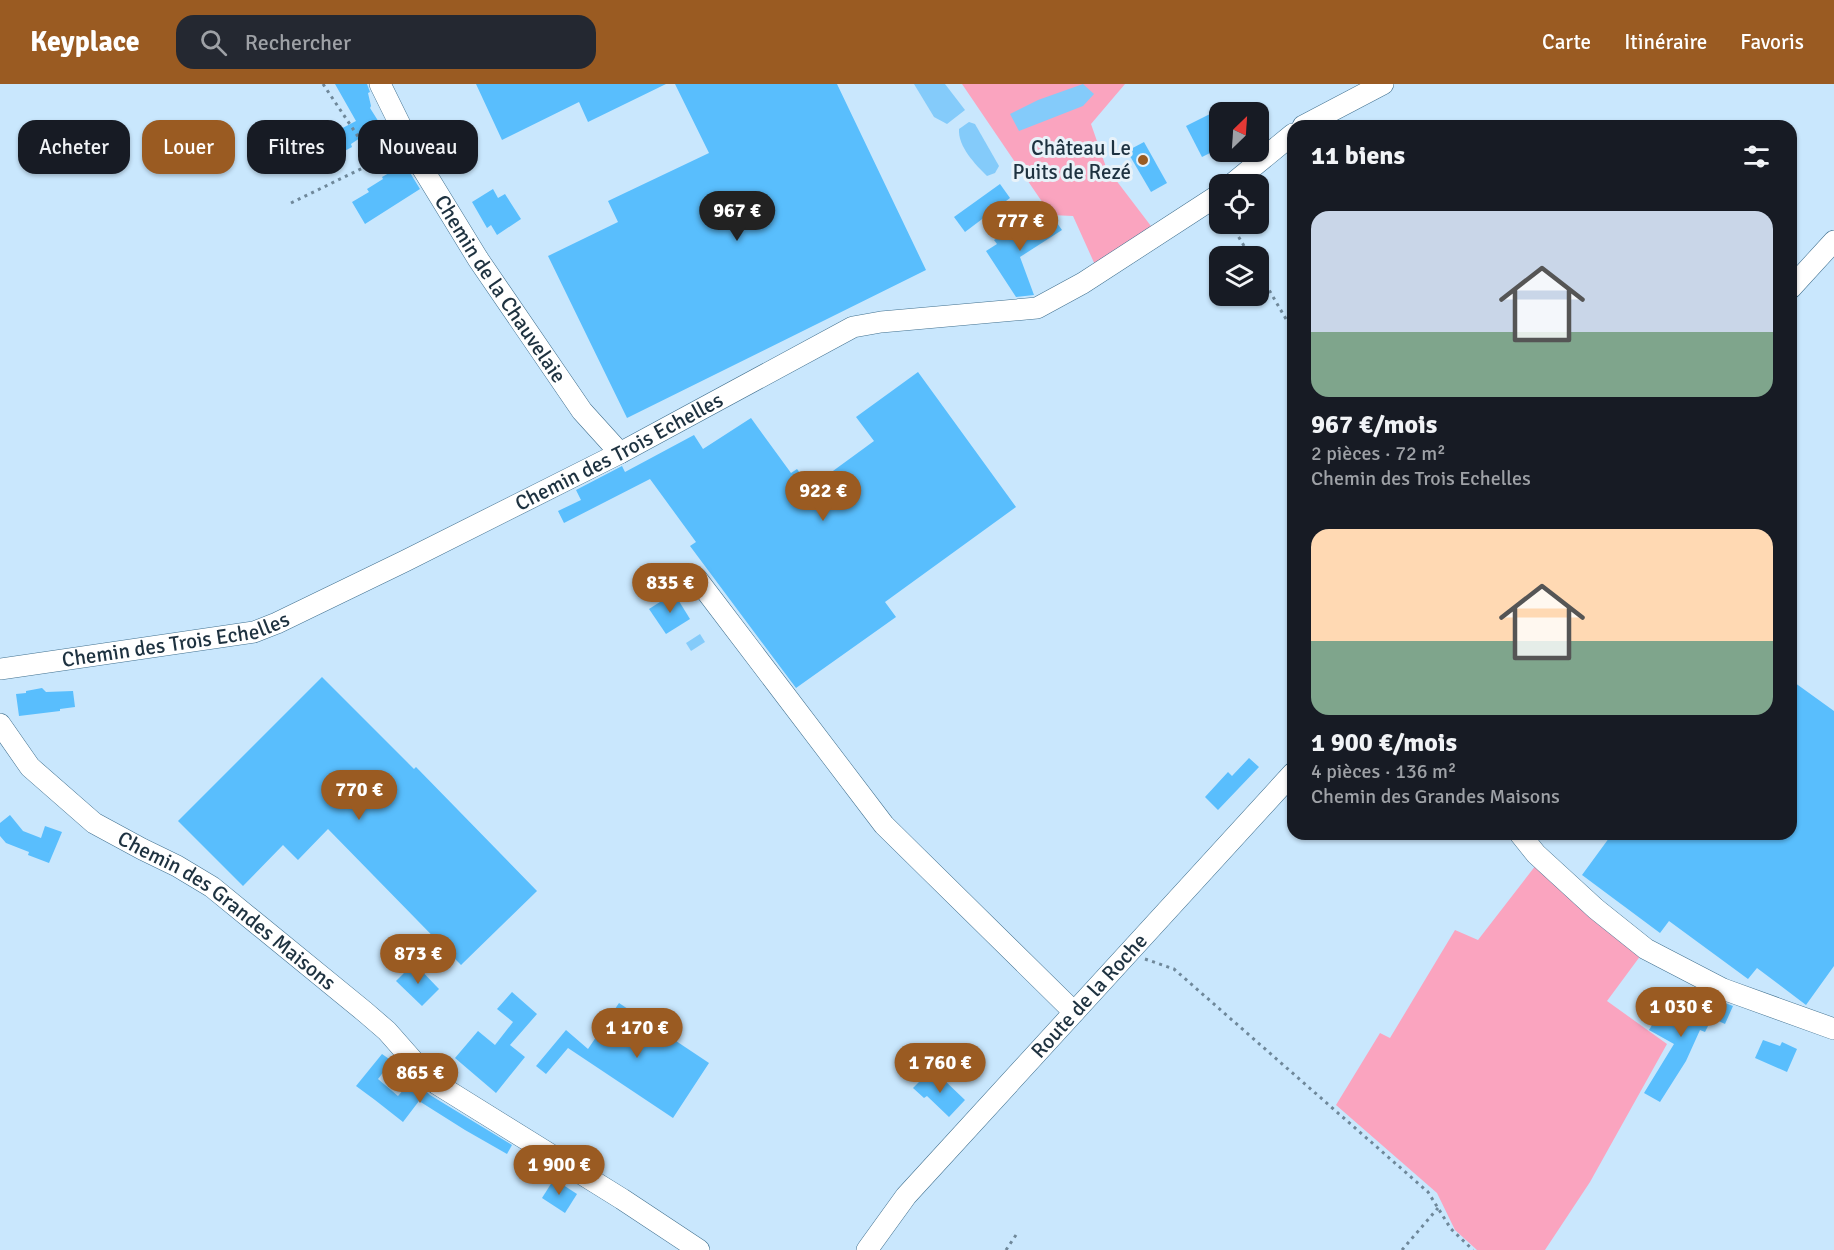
<!DOCTYPE html>
<html lang="fr">
<meta charset="utf-8">
<style>
:root{--surface:#171b24;--page:#242831;--text:#f1f3f6;--muted:#9ea1a6;--accent:#9a5b22}
body{margin:0;font-family:Signika,sans-serif;background:var(--page);color:var(--text);height:100vh;display:flex;flex-direction:column;font-size:22px;white-space:nowrap}
*{box-sizing:border-box;margin:0}
p{font-size:20px;color:var(--muted)}
.icon{flex:none;width:33px;height:33px;fill:none;stroke:currentColor;stroke-width:2;stroke-linecap:round;stroke-linejoin:round}
.map{position:relative;flex:1;overflow:hidden}
.sheet{position:absolute;left:1287px;top:36px;width:510px;height:720px;display:flex;flex-direction:column;background:var(--surface);border-radius:18px;box-shadow:0 2px 4px #0004}
.sheet>*{flex:none}
.banner{position:absolute;left:18px;top:36px;width:570px;height:54px;display:flex;gap:12px}
.needle{width:39px;rotate:25deg}
.buttons{position:absolute;left:1209px;top:18px;display:grid;gap:12px}
.buttons a{display:grid;place-items:center;width:60px;height:60px;border-radius:12px;background:var(--surface);box-shadow:0 2px 4px #0004;font-size:30px}
.price{position:absolute;translate:-50% -51px;padding:0 14px;border-radius:21px;background:var(--accent);color:#fff;font-size:20px;line-height:39px;filter:drop-shadow(0 2px 3px #0008)}
.price::after{content:'';position:absolute;left:50%;top:36px;width:18px;height:14px;margin-left:-9px;background:inherit;clip-path:polygon(0 0,100% 0,50% 100%)}
.price.active{background:#222;color:#fff}
ul{padding:0;list-style:none}
li{display:grid;align-content:center;gap:12px;height:318px;padding:0 24px}
li span{display:grid;place-items:center;height:186px;border-radius:18px;color:#555}
li>.icon{margin-inline-start:auto}
span .icon{width:108px;height:108px;fill:#fffc;stroke-width:1}
li b{font-size:26px}
h2{display:flex;justify-content:space-between;align-items:center;height:72px;padding:0 24px;font-size:26px}
.tag{padding:0 21px;border-radius:18px;background:var(--surface);box-shadow:0 2px 4px #0004;font-size:21px;line-height:54px}
.tag.active{background:var(--accent);color:#fff}
header{display:flex;align-items:center;gap:36px;box-sizing:border-box;height:84px;padding:0 30px;background:var(--accent);color:#fff}
header strong{font-size:28px}
nav{display:flex;gap:33px;margin-inline-start:auto;font-size:21px}
.search{width:420px;height:54px;background:var(--page);display:flex;align-items:center;gap:15px;box-sizing:border-box;padding:0 21px;border-radius:18px;color:var(--muted);font-size:22px}
.map>svg:first-child{display:block}
.green{fill:#faa4bf}
.water{fill:#84cbfa}
.building{fill:#59befd}
.lines{fill:none;stroke-linecap:round;stroke-linejoin:round}
.minor-casing{stroke:#40708f;stroke-width:22}
.path{stroke:#6f889a;stroke-width:3;stroke-dasharray:3 4.5;stroke-linecap:butt}
.minor{stroke:#fff;stroke-width:21}
.poi-dot{fill:#9a5b22;stroke:#e8f2f9;stroke-width:2}
.labels{text-anchor:middle;dominant-baseline:central;stroke-width:6;stroke-linejoin:round;paint-order:stroke}
.poi-label{font-size:21px;fill:#1e3240;stroke:#e8f2f9;text-anchor:end}
.street-label{font-size:21px;fill:#1e3240;stroke:#e8f2f9}
</style>
<header>
<strong>Keyplace</strong>
<div class="search"><svg class="icon" aria-label="search" viewBox="0 0 24 24"><circle cx="10" cy="10" r="6"/><path d="M15 15l6 6"/></svg>Rechercher</div>
<nav><a>Carte</a><a>Itinéraire</a><a>Favoris</a></nav>
</header>
<div class="map">
<svg width="1834" height="1166" viewBox="0 0 1834 1166">
<rect width="100%" height="100%" fill="#c9e7fd"/>
<g class="green">
<polygon points="962,0 1125,0 1091,40 1106,83 1154,146 1096,183 1073,132 1051,131"/>
<polygon points="1536,781 1641,871 1607,917 1667,960 1590,1098 1545,1166 1477,1166 1455,1146 1437,1109 1336,1021 1380,949 1390,954 1455,846 1478,856"/>
</g>
<g class="water">
<polygon points="914,0 945,0 965,26 947,40 934,33"/>
<polygon points="1083,0 1094,10 1083,22 1019,47 1010,30 1038,16"/>
<path d="M969,38l6,2 24,42 -4,7 -8,3c-12,-12 -29,-29 -28,-47z"/>
<polygon points="700,550 705,558 691,567 686,559"/>
</g>
<g class="building">
<polygon points="335,0 367,0 370,8 368,9 371,22 370,24 399,70 393,74 369,48 351,60 352,63 322,79 319,73 304,82 296,68 356,37"/>
<polygon points="476,0 666,0 588,38 579,18 502,56"/>
<polygon points="675,0 837,0 926,186 627,334 548,172 618,138 608,117 709,69"/>
<polygon points="1220,25 1220,64 1202,73 1186,42"/>
<polygon points="1144,58 1167,99 1151,108 1127,67"/>
<polygon points="401,74 420,105 365,140 352,118 369,108 367,105 383,95 382,93 389,89 386,84"/>
<polygon points="1000,100 1010,114 965,148 954,133"/>
<polygon points="493,105 498,114 505,110 521,135 497,151 491,141 487,144 472,118"/>
<polygon points="1052,132 1062,146 1020,173 1034,211 1016,213 986,167 997,160 994,156 1028,134 1034,144"/>
<polygon points="918,288 1016,423 885,518 896,533 796,604 690,462 696,458 650,395 564,439 558,427 581,416 576,406 622,382 625,388 694,351 703,365 751,334 791,389 797,385 811,403 874,357 856,333"/>
<polygon points="674,509 690,535 666,550 649,525"/>
<polygon points="322,593 414,685 416,683 537,807 461,881 328,745 298,776 283,761 243,802 178,737"/>
<polygon points="1791,596 1834,627 1834,882 1806,921 1757,884 1748,895 1669,837 1660,849 1582,791 1612,750 1791,750"/>
<polygon points="42,604 46,608 73,607 75,623 60,625 60,627 19,632 16,610 26,609 26,607"/>
<polygon points="1249,674 1259,683 1218,726 1205,713 1228,688 1232,692"/>
<polygon points="10,731 23,747 41,754 45,742 62,748 49,779 28,771 29,768 6,759 0,752 0,739"/>
<polygon points="414,879 439,905 422,922 396,897"/>
<polygon points="512,908 537,930 510,961 525,973 496,1009 455,974 478,947 495,961 513,938 497,925"/>
<polygon points="1670,911 1693,926 1695,923 1708,929 1715,915 1733,922 1725,940 1712,934 1705,948 1700,946 1686,977 1660,1018 1644,1009 1674,960 1649,946"/>
<polygon points="619,919 709,979 673,1034 568,964 546,990 536,982 566,946 588,965"/>
<polygon points="1763,956 1780,962 1782,958 1797,965 1787,988 1755,974"/>
<polygon points="382,970 392,977 378,995 398,1012 413,995 430,1011 512,1061 507,1070 465,1046 419,1017 403,1038 375,1016 356,1002"/>
<polygon points="930,987 941,998 943,995 965,1016 949,1033 927,1012 924,1014 913,1004"/>
<polygon points="554,1095 577,1110 565,1129 542,1114"/>
</g>
<g class="lines">
<defs>
<g id="minor">
<path id="s1" d="M380,0l38,77 60,98 104,152 38,42"/>
<polyline points="1303,42 1383,0"/>
<polyline points="1232,100 1293,50"/>
<polyline points="1791,204 1834,157"/>
<polyline points="697,495 884,741 1074,928"/>
<path id="s2" d="M0,585l254,-37 23,-9 128,-62 215,-108 233,-126 28,-5 156,-14 46,-25 137,-89"/>
<path id="s3" d="M0,640l30,43 64,56 48,26 35,17 35,21 153,125 22,19 37,42 13,11 185,115 77,51"/>
<polyline points="1520,750 1536,770 1596,825 1646,865 1723,905 1834,945"/>
<path id="s4" d="M867,1166l39,-54 387,-423"/>
</g>
</defs>
<use href="#minor" class="minor-casing"/>
<g class="path">
<polyline points="323,0 375,78 394,69"/>
<polyline points="291,119 375,78"/>
<polyline points="1231,140 1250,172"/>
<polyline points="1258,187 1293,247"/>
<polyline points="1145,875 1174,885 1428,1108 1451,1145 1473,1166"/>
<polyline points="1006,1166 1018,1148"/>
<polyline points="1402,1166 1438,1124"/>
</g>
<use href="#minor" class="minor"/>
</g>
<circle class="poi-dot" cx="1143" cy="76" r="6"/>
<g class="labels">
<g class="poi-label">
<text x="1131" y="64">Château Le<tspan x="1131" dy="24">Puits de Rezé</tspan></text>
</g>
<g class="street-label">
<text stroke="none"><textPath href="#s1" startOffset="238">Chemin de la Chauvelaie</textPath></text>
<text stroke="none"><textPath href="#s2" startOffset="664">Chemin des Trois Echelles</textPath></text>
<text stroke="none"><textPath href="#s2" startOffset="178">Chemin des Trois Echelles</textPath></text>
<text stroke="none"><textPath href="#s3" startOffset="297">Chemin des Grandes Maisons</textPath></text>
<text stroke="none"><textPath href="#s4" startOffset="338">Route de la Roche</textPath></text>
</g>
</g>
</svg>
<div class="buttons">
<a><svg class="needle" viewBox="-14 -14 28 28"><path d="M0-13l5 13h-10z" fill="#e53935"/><path d="M0 13l5-13h-10z" fill="#9ea1a6"/></svg></a>
<a><svg class="icon" aria-label="locate" viewBox="0 0 24 24"><circle cx="12" cy="12" r="6"/><path d="M12 2v4M12 18v4M2 12h4M18 12h4"/></svg></a>
<a><svg class="icon" aria-label="layers" viewBox="0 0 24 24"><path d="M12 4l9 5-9 5-9-5zM3 14l9 5 9-5"/></svg></a>
</div>
<b class="price active" style="left:737px;top:158px">967 €</b>
<b class="price" style="left:1020px;top:168px">777 €</b>
<b class="price" style="left:823px;top:438px">922 €</b>
<b class="price" style="left:670px;top:530px">835 €</b>
<b class="price" style="left:359px;top:737px">770 €</b>
<b class="price" style="left:418px;top:901px">873 €</b>
<b class="price" style="left:1681px;top:954px">1 030 €</b>
<b class="price" style="left:637px;top:975px">1 170 €</b>
<b class="price" style="left:940px;top:1010px">1 760 €</b>
<b class="price" style="left:420px;top:1020px">865 €</b>
<b class="price" style="left:559px;top:1112px">1 900 €</b>
<div class="banner">
<a class="tag">Acheter</a>
<a class="tag active">Louer</a>
<a class="tag">Filtres</a>
<a class="tag">Nouveau</a>
</div>
<section class="sheet">
<h2>11 biens<svg class="icon" aria-label="filters" viewBox="0 0 24 24"><path d="M4 7h16M4 17h16"/><circle cx="9" cy="7" r="2"/><circle cx="15" cy="17" r="2"/></svg></h2>
<ul>
<li><span style="background:linear-gradient(#c9d6e8 65%,#7fa58c 0)"><svg class="icon" aria-label="home" viewBox="0 0 24 24"><path d="M3 11l9-7 9 7M6 9v11h12V9"/></svg></span><div><b>967 €/mois</b><p>2 pièces · 72 m²</p><p>Chemin des Trois Echelles</p></div></li>
<li><span style="background:linear-gradient(#ffd9b3 60%,#7fa58c 0)"><svg class="icon" aria-label="home" viewBox="0 0 24 24"><path d="M3 11l9-7 9 7M6 9v11h12V9"/></svg></span><div><b>1 900 €/mois</b><p>4 pièces · 136 m²</p><p>Chemin des Grandes Maisons</p></div></li>
</ul>
</section>
</div>
